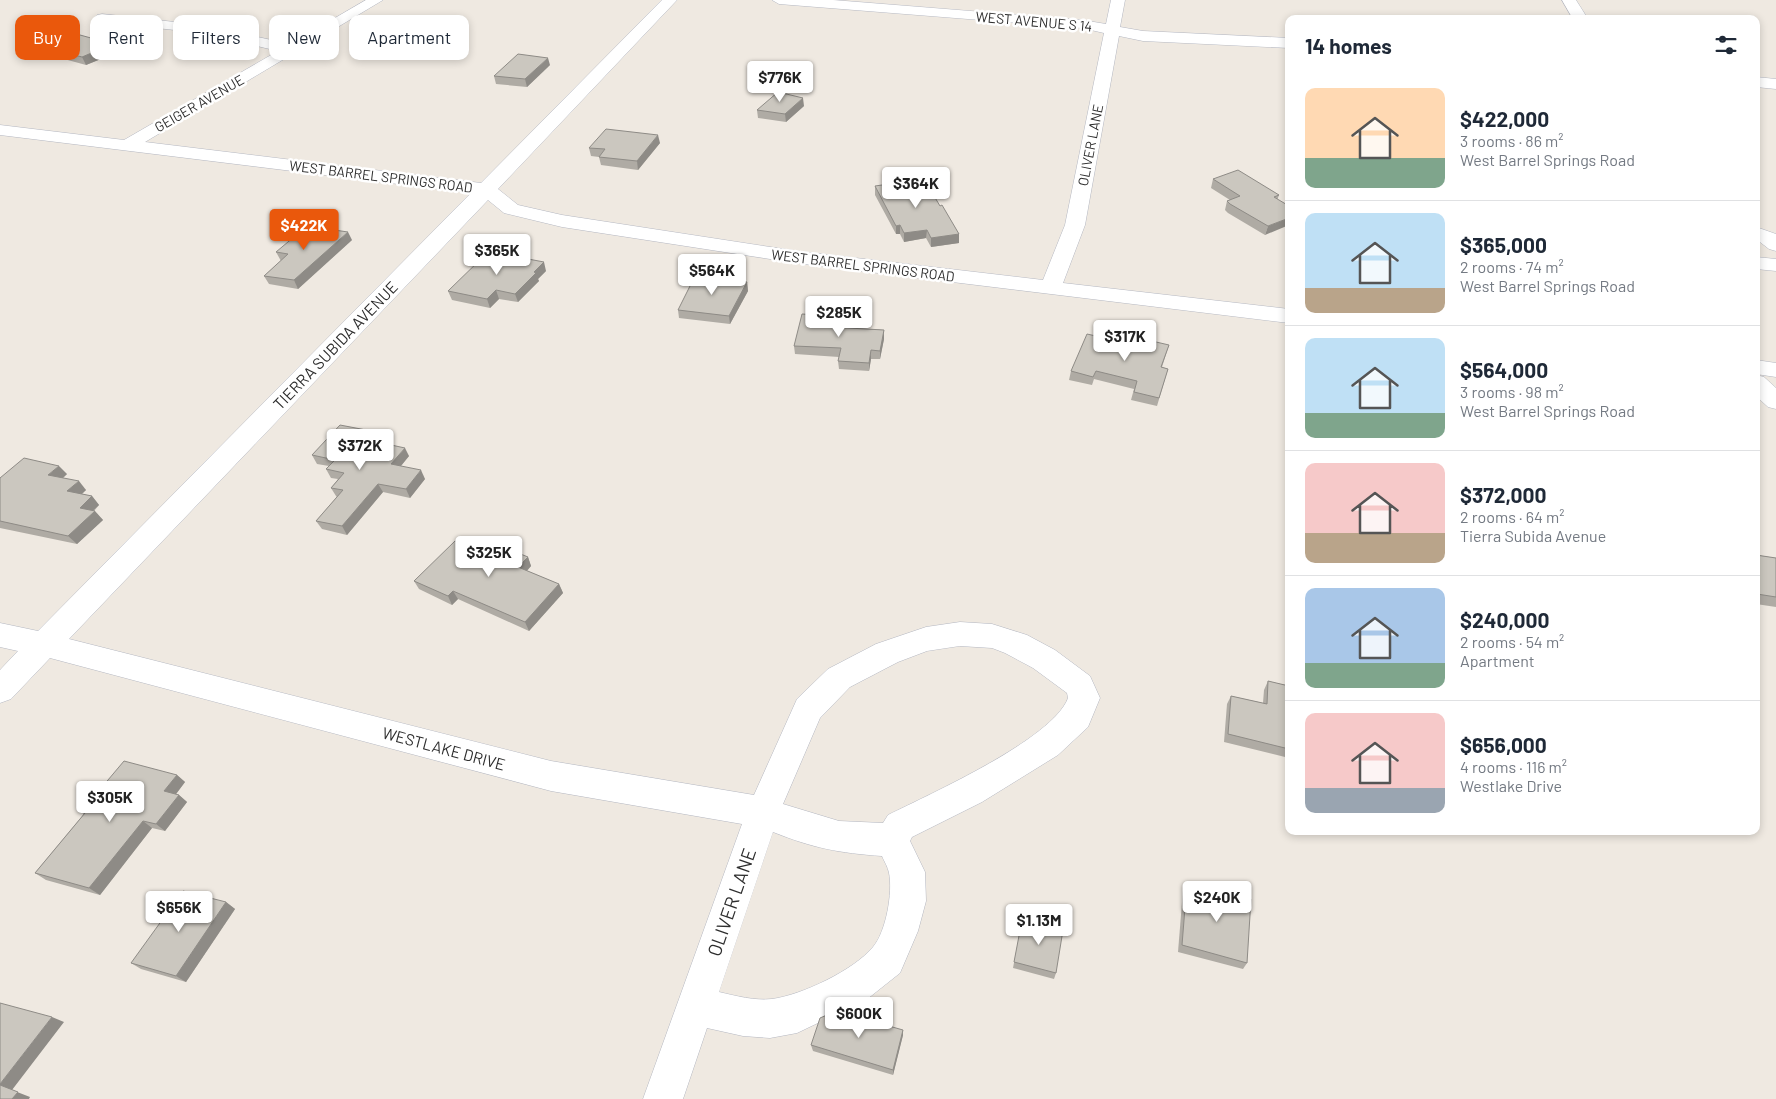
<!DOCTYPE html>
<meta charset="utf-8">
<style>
:root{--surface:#fff;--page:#f6f6f7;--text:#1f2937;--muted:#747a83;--line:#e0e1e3;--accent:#ea580c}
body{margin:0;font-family:Barlow,sans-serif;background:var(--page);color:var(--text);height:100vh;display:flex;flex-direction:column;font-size:19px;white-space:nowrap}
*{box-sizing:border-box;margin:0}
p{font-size:16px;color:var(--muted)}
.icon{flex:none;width:28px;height:28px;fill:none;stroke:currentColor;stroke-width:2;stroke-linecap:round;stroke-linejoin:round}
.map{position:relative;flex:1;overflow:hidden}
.details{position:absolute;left:1285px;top:15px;width:475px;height:820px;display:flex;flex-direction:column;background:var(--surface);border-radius:10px;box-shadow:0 2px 8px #0003}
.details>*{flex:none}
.hud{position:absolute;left:15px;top:15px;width:475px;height:45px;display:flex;gap:10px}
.price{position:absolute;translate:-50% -42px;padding:0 11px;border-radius:5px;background:#fff;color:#222;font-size:16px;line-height:32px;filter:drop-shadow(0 1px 2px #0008)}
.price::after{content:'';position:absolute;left:50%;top:30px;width:15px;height:11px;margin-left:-8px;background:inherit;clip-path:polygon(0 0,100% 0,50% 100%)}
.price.active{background:var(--accent);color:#fff}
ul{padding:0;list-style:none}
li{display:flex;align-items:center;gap:15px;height:125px;padding:0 20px}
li+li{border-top:1px solid var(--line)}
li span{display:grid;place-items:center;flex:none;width:140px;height:100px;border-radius:10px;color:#555}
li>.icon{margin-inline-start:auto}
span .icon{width:60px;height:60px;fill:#fffc;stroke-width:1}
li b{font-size:21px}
h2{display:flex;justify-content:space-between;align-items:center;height:60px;padding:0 20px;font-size:21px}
.chip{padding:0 18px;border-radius:10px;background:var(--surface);box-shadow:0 2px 8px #0003;font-size:18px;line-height:45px}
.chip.active{background:var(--accent);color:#fff}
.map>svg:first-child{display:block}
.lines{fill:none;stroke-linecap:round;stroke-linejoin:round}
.minor-casing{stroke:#b4b7c1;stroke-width:1}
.minor{fill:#fff;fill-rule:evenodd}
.wall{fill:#afaba4}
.shaded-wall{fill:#8e8b86}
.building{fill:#cbc7bf;stroke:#8e8b86}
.labels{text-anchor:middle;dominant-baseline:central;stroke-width:5;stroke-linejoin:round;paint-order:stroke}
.far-street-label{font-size:14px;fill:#2e2e2e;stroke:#fff}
.street-label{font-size:16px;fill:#2e2e2e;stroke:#fff}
.near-street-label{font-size:19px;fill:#2e2e2e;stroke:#fff}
</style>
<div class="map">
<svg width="1776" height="1099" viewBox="0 0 1776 1099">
<rect width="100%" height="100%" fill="#efe9e1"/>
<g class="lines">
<defs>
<g id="minor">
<path d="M366,0h17l-238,142 336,41 181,-183h15l-179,189 20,16 44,10 234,36 247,29 22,-55 39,-192 -22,-5 -303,-24 -7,-4h61l249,20 24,4 5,-24h14l-5,27 23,4 146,7v10l-146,-7 -24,-5 -34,189 -22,58 226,26v14l-493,-60 -234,-36 -58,-14 -16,-13 -419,439 482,122 203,34 43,-96 31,-30 48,-25 50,-17 34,-5 32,2 35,11 28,15 35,26 10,22 -12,29 -30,28 -76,47 -70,35 -2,4 15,31 1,29 -8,30 -18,42 -34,27 -69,33 -27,5 -27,-2 -36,-8 -24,71h-40l99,-275 -191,-33 -501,-133 -39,41 -11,4v-33l18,-19 -18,-4v-24l38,8 433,-438 -471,-58v-10l124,15 154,-89 -76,-18 -100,-11 -7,-4 2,-3 5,-1 100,11 88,19zM960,646l32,2 13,5 28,15 34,25 1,5c-15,41 -138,96 -180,117l-5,8 -44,-2 -56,-17 37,-86 30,-31 48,-25 29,-11zM773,832c40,16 66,21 109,24 2,5 6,11 7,17 4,19 -3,59 -16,74 -19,23 -71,48 -101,52 -17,2 -36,-3 -53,-7z"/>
<polygon points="1562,0 1576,0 1588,19 1573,19"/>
<polygon points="1756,77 1776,79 1776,89 1756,87"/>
<polygon points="1756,227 1776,234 1776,251 1769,249 1756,239"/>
<polygon points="1756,257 1776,259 1776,271 1756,269"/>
<polygon points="1756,360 1776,363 1776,377 1756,374"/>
<polygon points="1756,375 1764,377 1776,388 1776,409 1768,407 1756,396"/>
</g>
</defs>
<use href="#minor" class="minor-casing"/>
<use href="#minor" class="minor"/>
</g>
<g class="wall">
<polygon points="113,44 118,52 86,65 53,56 48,48"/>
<polygon points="550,65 527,87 496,84 494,76"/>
<polygon points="804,106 786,122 758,118 757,110"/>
<polygon points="660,143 638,170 601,165 599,157 591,156 589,148"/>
<polygon points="1213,179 1279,195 1265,235 1228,213 1225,210 1227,201 1230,200 1211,188"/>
<polygon points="875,186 940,206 959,234 959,243 931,247 926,238 904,242 900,234 896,234 875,195"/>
<polygon points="352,240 298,289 269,284 264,276 281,261 276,252"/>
<polygon points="546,271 538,279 539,281 518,302 499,299 490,308 452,300 448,291"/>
<polygon points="747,282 748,291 730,324 679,318 678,310"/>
<polygon points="832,316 832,327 884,330 884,339 880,359 871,359 869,371 839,369 838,361 839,357 795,354 794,346"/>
<polygon points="1136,345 1169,345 1162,367 1168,369 1157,406 1131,400 1134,389 1094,379 1092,385 1069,380 1071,371"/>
<polygon points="366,430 371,439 369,440 409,456 401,466 425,479 410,498 383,492 347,535 322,529 316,521 337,497 336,496 331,488 338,479 331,478 326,469 329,466 317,464 312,455"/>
<polygon points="67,474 63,478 86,490 82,494 92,496 99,505 94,511 103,520 77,544 0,528 0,478"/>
<polygon points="471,548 528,557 531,566 527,571 559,584 563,593 529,631 458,599 452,605 419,589 414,581"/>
<polygon points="1756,555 1776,558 1776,607 1756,604"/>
<polygon points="1268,681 1289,686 1289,758 1224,742 1227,704 1231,696 1263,703 1264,690"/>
<polygon points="177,775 185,782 176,794 179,795 187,802 165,831 152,828 100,895 46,880 35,873 84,814 81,812"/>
<polygon points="1187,883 1247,963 1243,969 1178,952 1183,890"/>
<polygon points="226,902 235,909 186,982 141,969 131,963"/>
<polygon points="1022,920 1056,973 1054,979 1013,968"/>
<polygon points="903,1030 903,1035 893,1075 813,1051 811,1045"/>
</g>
<g class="shaded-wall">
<polygon points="113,44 118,52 86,65 82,57"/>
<polygon points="548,58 550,65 527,87 525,79"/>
<polygon points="803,98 804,106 786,122 785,114"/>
<polygon points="658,135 660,143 638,170 637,161"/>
<polygon points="1289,218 1289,225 1265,235 1268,226"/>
<polygon points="900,225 900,234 896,234 896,226"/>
<polygon points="927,230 926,238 904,242 904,233"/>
<polygon points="348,232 352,240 298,289 294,280"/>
<polygon points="959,234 959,243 931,247 931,238"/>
<polygon points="544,262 546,271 538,279 539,281 518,302 515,294 534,272"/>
<polygon points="747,282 748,291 730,324 729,316"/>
<polygon points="496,290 499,299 490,308 487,299"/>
<polygon points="832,316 833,325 831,336 830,327"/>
<polygon points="884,330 884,339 880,359 880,351"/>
<polygon points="871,350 871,359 869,371 869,363"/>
<polygon points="366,430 371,439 364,447 359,438"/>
<polygon points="405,448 409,456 395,473 391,464"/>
<polygon points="59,466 67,474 56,484 48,475"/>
<polygon points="421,470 425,479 410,498 406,489"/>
<polygon points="79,481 86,490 75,500 67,491"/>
<polygon points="378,484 383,492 347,535 342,526"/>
<polygon points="92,496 99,505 87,516 80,508"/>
<polygon points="95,511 103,520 77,544 68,536"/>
<polygon points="528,557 531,566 522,576 518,567"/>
<polygon points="559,584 563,593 529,631 525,622"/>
<polygon points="453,591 458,599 452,605 448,596"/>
<polygon points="177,775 185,782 173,798 164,791"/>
<polygon points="179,795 187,802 165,831 156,824"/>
<polygon points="143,821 152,828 100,895 89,888"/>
<polygon points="226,902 235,909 186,982 176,976"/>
<polygon points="52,1017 64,1022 12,1090 30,1097 29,1099 12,1099 0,1085 0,1084"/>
<polygon points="903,1030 903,1035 893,1075 893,1070"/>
</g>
<g class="building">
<polygon points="80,35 113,44 82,57 48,48"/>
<polygon points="518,54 548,58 525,79 494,76"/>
<polygon points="778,92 803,98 785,114 757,110"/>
<polygon points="606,129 658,135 637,161 599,157 605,149 589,148"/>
<polygon points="1238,170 1279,195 1274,197 1289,206 1289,218 1268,226 1230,204 1227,201 1240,196 1213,179"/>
<polygon points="924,179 940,206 942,205 959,234 931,238 927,230 904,233 900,225 896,226 875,186"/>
<polygon points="307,226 348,232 294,280 264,276 288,254 276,252"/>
<polygon points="507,255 544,262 534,272 536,273 515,294 496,290 487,299 448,291 484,256 502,260"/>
<polygon points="695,276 747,282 729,316 678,310"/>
<polygon points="802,314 832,316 830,327 884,330 880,351 871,350 869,363 838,361 841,348 794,346"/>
<polygon points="1087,334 1136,345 1139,338 1169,345 1161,367 1168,369 1159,398 1134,392 1137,381 1096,371 1093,377 1071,371"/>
<polygon points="340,425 366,430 359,438 405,448 391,464 421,470 406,489 378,484 342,526 316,521 343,490 331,488 344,473 326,469 335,460 312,455"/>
<polygon points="24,458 59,466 48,475 79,481 67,491 92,496 80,508 95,511 68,536 0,521 0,478"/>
<polygon points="481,538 528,557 518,567 559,584 525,622 453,591 448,596 414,581 455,541 471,548"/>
<polygon points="1756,555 1776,558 1776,597 1757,594 1756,592"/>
<polygon points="1268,681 1289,686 1289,749 1228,734 1231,696 1267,704"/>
<polygon points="124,761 177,775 164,791 179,795 156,824 143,821 89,888 35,873 85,813 81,812"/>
<polygon points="1187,883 1251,899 1247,963 1182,945"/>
<polygon points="183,891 226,902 176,976 131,963"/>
<polygon points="1022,920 1063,930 1056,973 1014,962"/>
<polygon points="0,1003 52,1017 0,1084"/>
<polygon points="836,1011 903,1030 893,1070 811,1045 820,1018"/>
<polygon points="0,1085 18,1092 12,1099 0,1099"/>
</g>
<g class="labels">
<g class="far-street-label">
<text transform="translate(1034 21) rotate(5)">WEST AVENUE S 14</text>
<text transform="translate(199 103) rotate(-30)">GEIGER AVENUE</text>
<text transform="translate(1090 145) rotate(-79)">OLIVER LANE</text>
<text transform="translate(381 176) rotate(7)">WEST BARREL SPRINGS ROAD</text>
<text transform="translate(863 265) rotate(7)">WEST BARREL SPRINGS ROAD</text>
</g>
<g class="street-label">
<text transform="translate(335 345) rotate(-46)">TIERRA SUBIDA AVENUE</text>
<text transform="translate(444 748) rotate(15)">WESTLAKE DRIVE</text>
</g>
<g class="near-street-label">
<text transform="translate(731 902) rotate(-71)">OLIVER LANE</text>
</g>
</g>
</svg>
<b class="price" style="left:780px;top:103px">$776K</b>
<b class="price" style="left:916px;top:209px">$364K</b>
<b class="price active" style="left:304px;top:251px">$422K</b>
<b class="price" style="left:497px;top:276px">$365K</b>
<b class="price" style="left:712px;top:296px">$564K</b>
<b class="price" style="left:839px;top:338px">$285K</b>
<b class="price" style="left:1125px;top:362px">$317K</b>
<b class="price" style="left:360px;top:471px">$372K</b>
<b class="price" style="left:489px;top:578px">$325K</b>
<b class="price" style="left:110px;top:823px">$305K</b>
<b class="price" style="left:1217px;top:923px">$240K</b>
<b class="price" style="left:179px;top:933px">$656K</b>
<b class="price" style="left:1039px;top:946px">$1.13M</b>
<b class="price" style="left:859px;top:1039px">$600K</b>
<div class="hud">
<a class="chip active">Buy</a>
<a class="chip">Rent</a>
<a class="chip">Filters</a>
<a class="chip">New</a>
<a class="chip">Apartment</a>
</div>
<section class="details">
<h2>14 homes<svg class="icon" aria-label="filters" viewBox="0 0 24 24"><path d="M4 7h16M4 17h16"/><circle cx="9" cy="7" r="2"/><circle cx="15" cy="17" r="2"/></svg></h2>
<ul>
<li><span style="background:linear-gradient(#ffd9b3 70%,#7fa58c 0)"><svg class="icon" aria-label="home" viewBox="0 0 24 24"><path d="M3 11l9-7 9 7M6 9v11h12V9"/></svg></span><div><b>$422,000</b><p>3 rooms · 86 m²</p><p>West Barrel Springs Road</p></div></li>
<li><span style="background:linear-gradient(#bfe0f5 75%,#b9a48a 0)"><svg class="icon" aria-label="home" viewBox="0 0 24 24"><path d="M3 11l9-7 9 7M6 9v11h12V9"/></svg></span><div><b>$365,000</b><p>2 rooms · 74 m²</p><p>West Barrel Springs Road</p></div></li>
<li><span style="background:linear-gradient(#bfe0f5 75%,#7fa58c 0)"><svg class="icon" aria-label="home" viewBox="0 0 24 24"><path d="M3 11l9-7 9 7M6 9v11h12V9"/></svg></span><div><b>$564,000</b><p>3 rooms · 98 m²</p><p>West Barrel Springs Road</p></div></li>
<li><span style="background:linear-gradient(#f6c9c9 70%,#b9a48a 0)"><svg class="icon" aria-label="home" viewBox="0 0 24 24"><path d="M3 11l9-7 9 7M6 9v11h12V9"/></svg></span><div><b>$372,000</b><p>2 rooms · 64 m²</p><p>Tierra Subida Avenue</p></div></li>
<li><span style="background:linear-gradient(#a9c7e8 75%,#7fa58c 0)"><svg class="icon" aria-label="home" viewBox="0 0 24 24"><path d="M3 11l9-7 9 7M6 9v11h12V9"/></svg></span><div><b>$240,000</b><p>2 rooms · 54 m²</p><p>Apartment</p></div></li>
<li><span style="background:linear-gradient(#f6c9c9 75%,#9aa5b1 0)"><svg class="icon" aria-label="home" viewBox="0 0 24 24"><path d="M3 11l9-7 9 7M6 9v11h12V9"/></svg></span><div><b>$656,000</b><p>4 rooms · 116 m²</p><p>Westlake Drive</p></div></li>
</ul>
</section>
</div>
